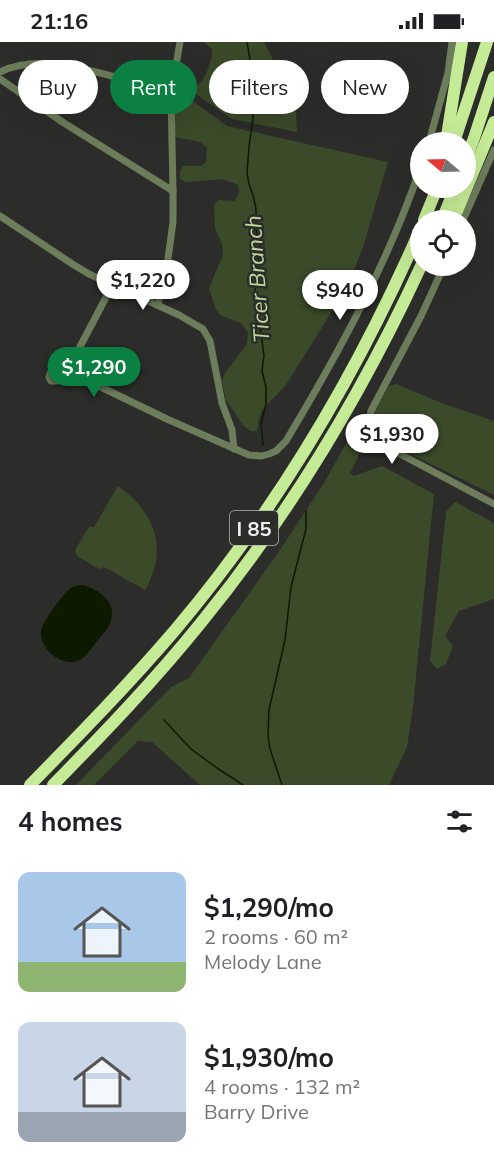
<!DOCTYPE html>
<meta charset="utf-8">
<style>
:root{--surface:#fff;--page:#f2f2f2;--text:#202124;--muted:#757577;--accent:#0b8043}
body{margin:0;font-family:Mulish,sans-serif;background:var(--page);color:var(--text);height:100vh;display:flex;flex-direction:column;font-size:22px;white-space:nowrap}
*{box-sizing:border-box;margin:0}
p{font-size:20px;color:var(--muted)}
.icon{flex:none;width:33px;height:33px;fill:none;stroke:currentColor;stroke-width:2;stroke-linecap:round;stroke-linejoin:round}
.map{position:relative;height:743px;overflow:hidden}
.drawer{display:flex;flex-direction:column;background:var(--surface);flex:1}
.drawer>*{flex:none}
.top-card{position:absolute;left:18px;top:18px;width:459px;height:54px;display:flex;gap:12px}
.needle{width:39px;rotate:289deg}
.buttons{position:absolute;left:410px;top:90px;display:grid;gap:12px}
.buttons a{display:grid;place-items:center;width:66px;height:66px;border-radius:50%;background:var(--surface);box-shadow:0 6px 24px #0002;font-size:30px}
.price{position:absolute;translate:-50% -51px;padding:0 14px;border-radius:21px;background:#fff;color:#222;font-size:20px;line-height:39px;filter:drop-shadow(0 2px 3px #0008)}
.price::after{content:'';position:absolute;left:50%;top:36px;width:18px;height:14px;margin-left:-9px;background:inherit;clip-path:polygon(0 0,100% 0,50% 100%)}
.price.on{background:var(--accent);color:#fff}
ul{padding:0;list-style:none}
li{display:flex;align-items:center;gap:18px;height:150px;padding:0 18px}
li span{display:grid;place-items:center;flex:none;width:168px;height:120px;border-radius:12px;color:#555}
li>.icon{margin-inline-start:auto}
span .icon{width:72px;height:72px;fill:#fffc;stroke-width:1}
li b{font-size:26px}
h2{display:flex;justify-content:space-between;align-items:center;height:72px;padding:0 18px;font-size:26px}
.tag{padding:0 21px;border-radius:27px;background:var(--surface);box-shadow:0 6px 24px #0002;font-size:21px;line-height:54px}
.tag.on{background:var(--accent);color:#fff}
.status{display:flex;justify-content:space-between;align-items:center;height:42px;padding:0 30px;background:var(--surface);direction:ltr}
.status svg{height:16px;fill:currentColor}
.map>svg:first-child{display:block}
.green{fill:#3b4a29}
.water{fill:#0e1a00}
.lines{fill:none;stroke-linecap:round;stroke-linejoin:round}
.stream{stroke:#0e1a00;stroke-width:1.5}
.street{stroke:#6d7c5b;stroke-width:7}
.highway{stroke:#c5eb96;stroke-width:12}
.labels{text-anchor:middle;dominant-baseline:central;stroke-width:5;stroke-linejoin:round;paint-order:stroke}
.shield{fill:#2c2d2a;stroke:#b4b6b3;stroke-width:1.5}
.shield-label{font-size:20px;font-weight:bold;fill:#eff0ee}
.water-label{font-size:22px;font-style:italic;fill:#bdd99b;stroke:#2c2d2a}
</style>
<div class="status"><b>21:16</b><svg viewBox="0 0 49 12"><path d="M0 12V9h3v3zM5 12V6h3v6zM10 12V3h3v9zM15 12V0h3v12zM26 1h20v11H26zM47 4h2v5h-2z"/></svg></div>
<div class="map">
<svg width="494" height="743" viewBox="0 0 494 743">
<rect width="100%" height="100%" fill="#2c2d2a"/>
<g class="green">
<path d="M202,0h62l27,54 5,16 1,20 -65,-13 -45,-31 -8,-3v-4l4,-1 15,5c8,-8 15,-25 14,-36l-6,-5z"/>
<polygon points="174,51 185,53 227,84 388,120 363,205 347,245 286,343 263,367 259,376 257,389 250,389 243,383 226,358 222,339 225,331 247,302 248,291 241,281 222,274 216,268 209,246 223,213 222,202 215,186 214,163 218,158 235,159 239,151 238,143 222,137 186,140 180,137 180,129 183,124 201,124 206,120 207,106 200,100 175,95"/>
<polygon points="396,342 439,360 494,379 494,453 396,405 381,391 375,379 375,369 389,344"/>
<polygon points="363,380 367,397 350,431 354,434 382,424 434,452 413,665 407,705 389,743 200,743 152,700 138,699 94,743 76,743 171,645 189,636 280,508 324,441 357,382"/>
<path d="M118,444c37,26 51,63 27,104l-41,-23 -5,2 -22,-13 -2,-6 14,-23h5z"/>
<polygon points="455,460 494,481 494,557 459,569 445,594 453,604 446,622 437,627 430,619 446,470"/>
</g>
<path class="water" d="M83,543c16,5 34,16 28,36 -2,7 -8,13 -13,19 -5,6 -9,13 -15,18 -12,9 -28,2 -36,-9 -4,-5 -7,-12 -6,-18 2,-10 23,-40 33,-45 0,0 8,-1 9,-1z"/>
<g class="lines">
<g class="stream">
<polyline points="247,0 251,24 251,40 253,77 249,104 247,131 249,142 253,153 256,167 256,188 260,202 255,250 264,313 262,329 266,345 266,362 261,382 263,403"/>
<polyline points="164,678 191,707 217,726 243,743"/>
<polyline points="282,743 270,707 268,694 269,668 285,598 291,545 306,487 306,469"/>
</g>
<g class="street">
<path d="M0,30c38,-18 82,-3 120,6 17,4 34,7 51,10"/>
<polyline points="0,37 64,81 173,149"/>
<polyline points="429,100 448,31 452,0"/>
<polyline points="0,174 74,223 89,232 179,273 203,287 210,299 222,361 232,388 234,407"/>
<polyline points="463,178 494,108"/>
<path d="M444,224l-23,50 -50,95c-4,14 3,27 14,35l109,58"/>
<path d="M113,242l-40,76 -2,7 3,7 95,46 80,35 13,1 7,-2 7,-3 10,-10c52,-87 101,-176 134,-272"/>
<polyline points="158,263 167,224 173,180 173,149 171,53 180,0"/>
<polyline points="66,331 52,329 50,331 49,335 51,339 57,339 66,331 72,329"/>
</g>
<g class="highway">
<polyline points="446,100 462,0"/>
<polyline points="454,100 487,0"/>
<polyline points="465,120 474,96 494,35"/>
<polyline points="442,177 453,172 457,169 494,80"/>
<polyline points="424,178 437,146"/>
<polyline points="442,178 455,146"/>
<path d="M30,743c50,-51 100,-102 146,-156 101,-120 181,-255 244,-399"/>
<path d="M53,743c51,-52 101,-104 147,-161 89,-109 162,-230 221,-358"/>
</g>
</g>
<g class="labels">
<rect class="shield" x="230" y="469" width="48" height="34" rx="4.5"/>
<g class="shield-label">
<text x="254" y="486">I 85</text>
</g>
<g class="water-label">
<text transform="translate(257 237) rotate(-94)">Ticer Branch</text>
</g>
</g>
</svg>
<div class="buttons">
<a><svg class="needle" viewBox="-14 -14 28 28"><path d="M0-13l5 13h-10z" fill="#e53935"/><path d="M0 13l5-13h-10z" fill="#757577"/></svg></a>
<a><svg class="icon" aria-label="locate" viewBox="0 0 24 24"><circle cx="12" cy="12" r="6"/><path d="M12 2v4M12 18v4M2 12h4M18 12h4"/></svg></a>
</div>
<b class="price" style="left:143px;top:269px">$1,220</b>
<b class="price" style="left:340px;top:279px">$940</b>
<b class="price on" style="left:94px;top:356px">$1,290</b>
<b class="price" style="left:392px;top:423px">$1,930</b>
<div class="top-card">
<a class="tag">Buy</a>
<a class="tag on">Rent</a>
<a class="tag">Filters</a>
<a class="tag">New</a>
</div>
</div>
<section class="drawer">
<h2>4 homes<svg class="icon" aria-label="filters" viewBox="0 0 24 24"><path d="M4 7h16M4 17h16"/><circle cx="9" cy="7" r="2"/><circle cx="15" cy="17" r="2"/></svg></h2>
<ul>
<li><span style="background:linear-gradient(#a9c7e8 75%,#8fb573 0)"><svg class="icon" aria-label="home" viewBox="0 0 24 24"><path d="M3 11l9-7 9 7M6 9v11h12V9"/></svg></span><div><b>$1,290/mo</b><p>2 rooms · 60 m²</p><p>Melody Lane</p></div></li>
<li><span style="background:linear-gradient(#c9d6e8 75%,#9aa5b1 0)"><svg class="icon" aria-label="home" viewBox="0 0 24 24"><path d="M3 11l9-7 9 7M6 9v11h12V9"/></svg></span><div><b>$1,930/mo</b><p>4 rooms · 132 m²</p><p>Barry Drive</p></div></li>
</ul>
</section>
